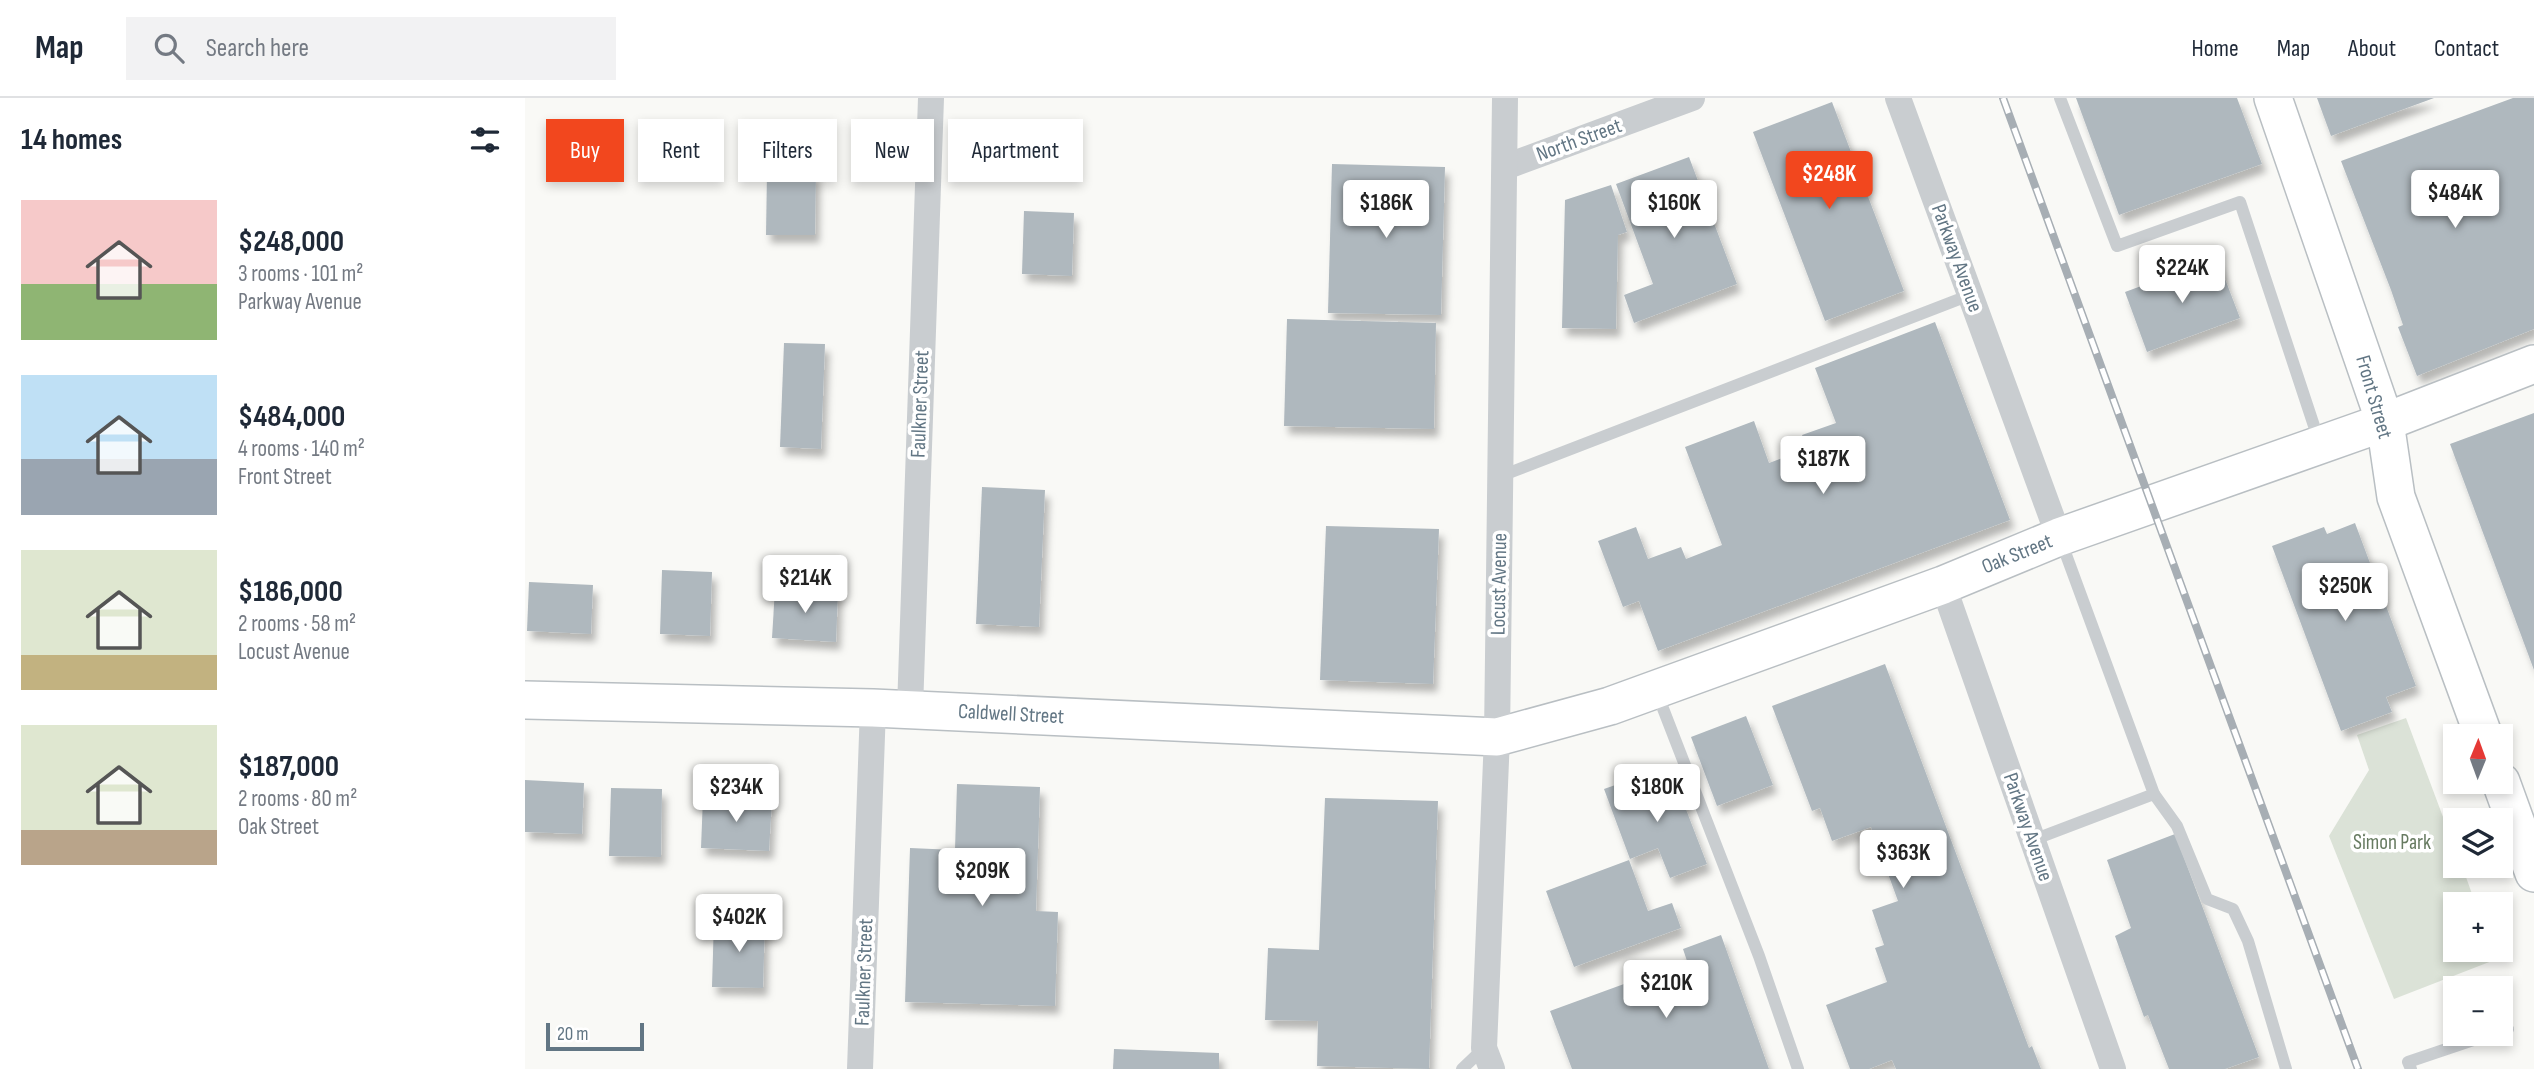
<!DOCTYPE html>
<meta charset="utf-8">
<style>
:root{--surface:#fff;--page:#f2f2f3;--text:#1f2937;--muted:#747a83;--line:#e0e1e3;--accent:#f2471e}
body{margin:0;font-family:"Sofia Sans Condensed",sans-serif;background:var(--page);color:var(--text);height:100vh;display:flex;flex-direction:column;font-size:26px;white-space:nowrap}
*{box-sizing:border-box;margin:0}
p{font-size:23px;color:var(--muted)}
.icon{flex:none;width:38px;height:38px;fill:none;stroke:currentColor;stroke-width:2;stroke-linecap:round;stroke-linejoin:round}
.map{position:relative;flex:1;overflow:hidden}
.side{display:flex;flex-direction:column;background:var(--surface);width:525px}
.side>*{flex:none}
.top-card{position:absolute;left:21px;top:21px;width:665px;height:63px;display:flex;gap:14px}
.needle{width:46px;rotate:1deg}
.controls{position:absolute;left:1918px;top:626px;display:grid;gap:14px}
.controls a{display:grid;place-items:center;width:70px;height:70px;border-radius:0px;background:var(--surface);box-shadow:0 4px 10px #0003;font-size:35px}
.scale{position:absolute;left:21px;bottom:18px;width:98px;box-sizing:border-box;padding-left:7px;border:4px solid #627684;border-top:0;font-size:19px;line-height:24px;white-space:nowrap;color:#627684;-webkit-text-stroke:5px #fff;paint-order:stroke}
.price{position:absolute;translate:-50% -60px;padding:0 16px;border-radius:7px;background:#fff;color:#222;font-size:23px;line-height:46px;filter:drop-shadow(0 2px 4px #0008)}
.price::after{content:'';position:absolute;left:50%;top:42px;width:21px;height:16px;margin-left:-10px;background:inherit;clip-path:polygon(0 0,100% 0,50% 100%)}
.price.current{background:var(--accent);color:#fff}
ul{padding:0;list-style:none}
li{display:flex;align-items:center;gap:21px;height:175px;padding:0 21px}
li span{display:grid;place-items:center;flex:none;width:196px;height:140px;border-radius:0px;color:#555}
li>.icon{margin-inline-start:auto}
span .icon{width:84px;height:84px;fill:#fffc;stroke-width:1}
li b{font-size:30px}
h2{display:flex;justify-content:space-between;align-items:center;height:84px;padding:0 21px;font-size:30px}
.tag{padding:0 24px;border-radius:0px;background:var(--surface);box-shadow:0 4px 10px #0003;font-size:24px;line-height:63px}
.tag.current{background:var(--accent);color:#fff}
header{display:flex;align-items:center;gap:42px;box-sizing:border-box;height:98px;padding:0 35px;background:var(--surface);border-bottom:2px solid var(--line)}
header strong{font-size:33px}
nav{display:flex;gap:38px;margin-inline-start:auto;font-size:24px}
.search{width:490px;height:63px;background:var(--page);display:flex;align-items:center;gap:18px;box-sizing:border-box;padding:0 24px;border-radius:0px;color:var(--muted);font-size:26px}
main{display:flex;flex:1;min-height:0}
.map>svg:first-child{display:block}
.green{fill:#dbe2d7}
.building{fill:#afb8be;filter:url(#shadow)}
.lines{fill:none;stroke-linecap:round;stroke-linejoin:round}
.secondary-casing{stroke:#b9bfc3;stroke-width:40}
.lane{stroke:#c9cdd0;stroke-width:12}
.street{stroke:#c9cdd0;stroke-width:26}
.secondary{stroke:#fff;stroke-width:37}
.rail-casing{stroke:#a7aeb4;stroke-width:8}
.rail{stroke:#fff;stroke-width:5;stroke-dasharray:16;stroke-linecap:butt}
.labels{text-anchor:middle;dominant-baseline:central;stroke-width:7;stroke-linejoin:round;paint-order:stroke}
.street-label{font-size:21px;fill:#627684;stroke:#fff}
.park-label{font-size:21px;fill:#677b61;stroke:#fff}
</style>
<header>
<strong>Map</strong>
<div class="search"><svg class="icon" aria-label="search" viewBox="0 0 24 24"><circle cx="10" cy="10" r="6"/><path d="M15 15l6 6"/></svg>Search here</div>
<nav><a>Home</a><a>Map</a><a>About</a><a>Contact</a></nav>
</header>
<main>
<section class="side">
<h2>14 homes<svg class="icon" aria-label="filters" viewBox="0 0 24 24"><path d="M4 7h16M4 17h16"/><circle cx="9" cy="7" r="2"/><circle cx="15" cy="17" r="2"/></svg></h2>
<ul>
<li><span style="background:linear-gradient(#f6c9c9 60%,#8fb573 0)"><svg class="icon" aria-label="home" viewBox="0 0 24 24"><path d="M3 11l9-7 9 7M6 9v11h12V9"/></svg></span><div><b>$248,000</b><p>3 rooms · 101 m²</p><p>Parkway Avenue</p></div></li>
<li><span style="background:linear-gradient(#bfe0f5 60%,#9aa5b1 0)"><svg class="icon" aria-label="home" viewBox="0 0 24 24"><path d="M3 11l9-7 9 7M6 9v11h12V9"/></svg></span><div><b>$484,000</b><p>4 rooms · 140 m²</p><p>Front Street</p></div></li>
<li><span style="background:linear-gradient(#dfe7d0 75%,#c2b280 0)"><svg class="icon" aria-label="home" viewBox="0 0 24 24"><path d="M3 11l9-7 9 7M6 9v11h12V9"/></svg></span><div><b>$186,000</b><p>2 rooms · 58 m²</p><p>Locust Avenue</p></div></li>
<li><span style="background:linear-gradient(#dfe7d0 75%,#b9a48a 0)"><svg class="icon" aria-label="home" viewBox="0 0 24 24"><path d="M3 11l9-7 9 7M6 9v11h12V9"/></svg></span><div><b>$187,000</b><p>2 rooms · 80 m²</p><p>Oak Street</p></div></li>
</ul>
</section>
<div class="map">
<svg width="2009" height="971" viewBox="0 0 2009 971">
<defs>
<filter id="shadow"><feDropShadow dx="4.5" dy="8" stdDeviation="3.5" flood-color="#0004"/></filter>
</defs>
<rect width="100%" height="100%" fill="#f9f9f6"/>
<polygon class="green" points="1881,620 1930,751 1930,768 1937,768 1951,807 1930,807 1930,852 1969,852 1972,861 1869,901 1804,738 1844,672 1832,637"/>
<g class="building">
<polygon points="1551,0 1712,0 1737,66 1594,117"/>
<polygon points="1792,0 1909,0 1806,38"/>
<polygon points="1988,0 2009,0 2009,231 1892,278 1873,229 1878,227 1866,192 1816,63"/>
<polygon points="1307,4 1379,193 1300,223 1228,34"/>
<polygon points="1164,59 1212,186 1109,225 1099,197 1128,186 1091,86"/>
<polygon points="807,66 920,69 916,217 803,215"/>
<polygon points="242,73 291,73 290,137 241,137"/>
<polygon points="1086,87 1102,134 1093,137 1091,231 1037,230 1040,102"/>
<polygon points="499,113 549,115 547,178 497,176"/>
<polygon points="1692,160 1715,220 1622,254 1600,194"/>
<polygon points="762,221 911,225 909,331 759,328"/>
<polygon points="1410,224 1485,422 1133,553 1114,503 1098,509 1073,443 1111,429 1123,461 1156,449 1161,461 1197,447 1160,349 1229,323 1244,365 1282,351 1277,337 1311,325 1290,270"/>
<polygon points="259,245 300,246 296,351 255,349"/>
<polygon points="2009,315 2009,572 1925,346"/>
<polygon points="457,389 520,392 514,529 451,526"/>
<polygon points="1830,425 1891,588 1861,599 1867,614 1816,633 1747,448 1799,429 1802,436"/>
<polygon points="801,428 914,431 908,586 795,582"/>
<polygon points="137,472 187,474 185,538 135,536"/>
<polygon points="4,484 68,487 66,536 2,533"/>
<polygon points="250,491 313,494 311,544 247,540"/>
<polygon points="1360,566 1504,950 1507,948 1516,971 1371,971 1367,962 1344,971 1325,971 1301,907 1362,884 1350,850 1359,847 1347,812 1373,803 1346,729 1307,743 1295,710 1287,713 1247,608"/>
<polygon points="1221,618 1248,687 1192,708 1166,639"/>
<polygon points="1147,675 1182,766 1145,780 1133,750 1105,761 1079,691 1096,685 1100,693"/>
<polygon points="0,682 59,685 57,736 0,734"/>
<polygon points="432,686 515,689 511,813 533,814 530,908 380,904 385,750 430,752"/>
<polygon points="86,690 137,691 136,759 84,758"/>
<polygon points="178,699 247,702 244,753 176,750"/>
<polygon points="800,700 913,703 904,971 792,968 793,923 740,922 743,850 794,852"/>
<polygon points="1650,736 1734,959 1700,971 1644,971 1623,917 1619,919 1590,838 1606,830 1582,762"/>
<polygon points="1104,762 1123,813 1147,805 1156,830 1049,869 1021,793"/>
<polygon points="189,821 240,822 238,890 187,889"/>
<polygon points="1196,837 1244,971 1047,971 1025,913 1162,863 1158,851"/>
<polygon points="589,951 694,955 694,971 588,971"/>
</g>
<g class="lines">
<defs>
<g id="secondary">
<polyline points="1748,0 1860,324 1871,399 1959,639"/>
<polyline points="0,602 348,610 972,639 1085,608 1418,487 1534,439 1860,324 2009,266"/>
<polyline points="1976,684 2009,775"/>
</g>
</defs>
<use href="#secondary" class="secondary-casing"/>
<g class="lane">
<polyline points="1535,0 1592,148 1715,104 1794,343"/>
<polyline points="976,378 1445,197"/>
<polyline points="1132,595 1234,858 1273,971"/>
<polyline points="1629,696 1652,728 1682,801 1708,811 1723,843 1761,971"/>
<polyline points="1508,742 1629,696 1536,443"/>
<polyline points="1976,933 1983,931"/>
<polyline points="937,971 959,950"/>
<polyline points="1886,971 1883,964 1966,936"/>
</g>
<g class="street">
<polyline points="1373,0 1534,439"/>
<polyline points="980,69 1167,0"/>
<polyline points="1418,487 1588,971"/>
<polyline points="385,611 406,0"/>
<polyline points="335,971 348,610"/>
<polyline points="967,971 959,950 972,639 980,0"/>
</g>
<use href="#secondary" class="secondary"/>
<defs>
<polyline id="rail" points="1478,0 1833,971"/>
</defs>
<use href="#rail" class="rail-casing"/>
<use href="#rail" class="rail"/>
</g>
<g class="labels">
<g class="street-label">
<text transform="translate(1054 42) rotate(-20)">North Street</text>
<text transform="translate(1432 160) rotate(70)">Parkway Avenue</text>
<text transform="translate(1849 299) rotate(74)">Front Street</text>
<text transform="translate(395 306) rotate(-88)">Faulkner Street</text>
<text transform="translate(1492 456) rotate(-22)">Oak Street</text>
<text transform="translate(974 486) rotate(-89)">Locust Avenue</text>
<text transform="translate(486 616) rotate(3)">Caldwell Street</text>
<text transform="translate(1503 729) rotate(71)">Parkway Avenue</text>
<text transform="translate(339 874) rotate(-88)">Faulkner Street</text>
</g>
<g class="park-label">
<text x="1867" y="744">Simon Park</text>
</g>
</g>
</svg>
<div class="controls">
<a><svg class="needle" viewBox="-14 -14 28 28"><path d="M0-13l5 13h-10z" fill="#e53935"/><path d="M0 13l5-13h-10z" fill="#747a83"/></svg></a>
<a><svg class="icon" aria-label="layers" viewBox="0 0 24 24"><path d="M12 4l9 5-9 5-9-5zM3 14l9 5 9-5"/></svg></a>
<a>+</a>
<a>−</a>
</div>
<div class="scale">20 m</div>
<b class="price current" style="left:1304px;top:113px">$248K</b>
<b class="price" style="left:1930px;top:132px">$484K</b>
<b class="price" style="left:861px;top:142px">$186K</b>
<b class="price" style="left:1149px;top:142px">$160K</b>
<b class="price" style="left:1657px;top:207px">$224K</b>
<b class="price" style="left:1298px;top:398px">$187K</b>
<b class="price" style="left:280px;top:517px">$214K</b>
<b class="price" style="left:1820px;top:525px">$250K</b>
<b class="price" style="left:211px;top:726px">$234K</b>
<b class="price" style="left:1132px;top:726px">$180K</b>
<b class="price" style="left:1378px;top:792px">$363K</b>
<b class="price" style="left:457px;top:810px">$209K</b>
<b class="price" style="left:214px;top:856px">$402K</b>
<b class="price" style="left:1141px;top:922px">$210K</b>
<div class="top-card">
<a class="tag current">Buy</a>
<a class="tag">Rent</a>
<a class="tag">Filters</a>
<a class="tag">New</a>
<a class="tag">Apartment</a>
</div>
</div>
</main>
